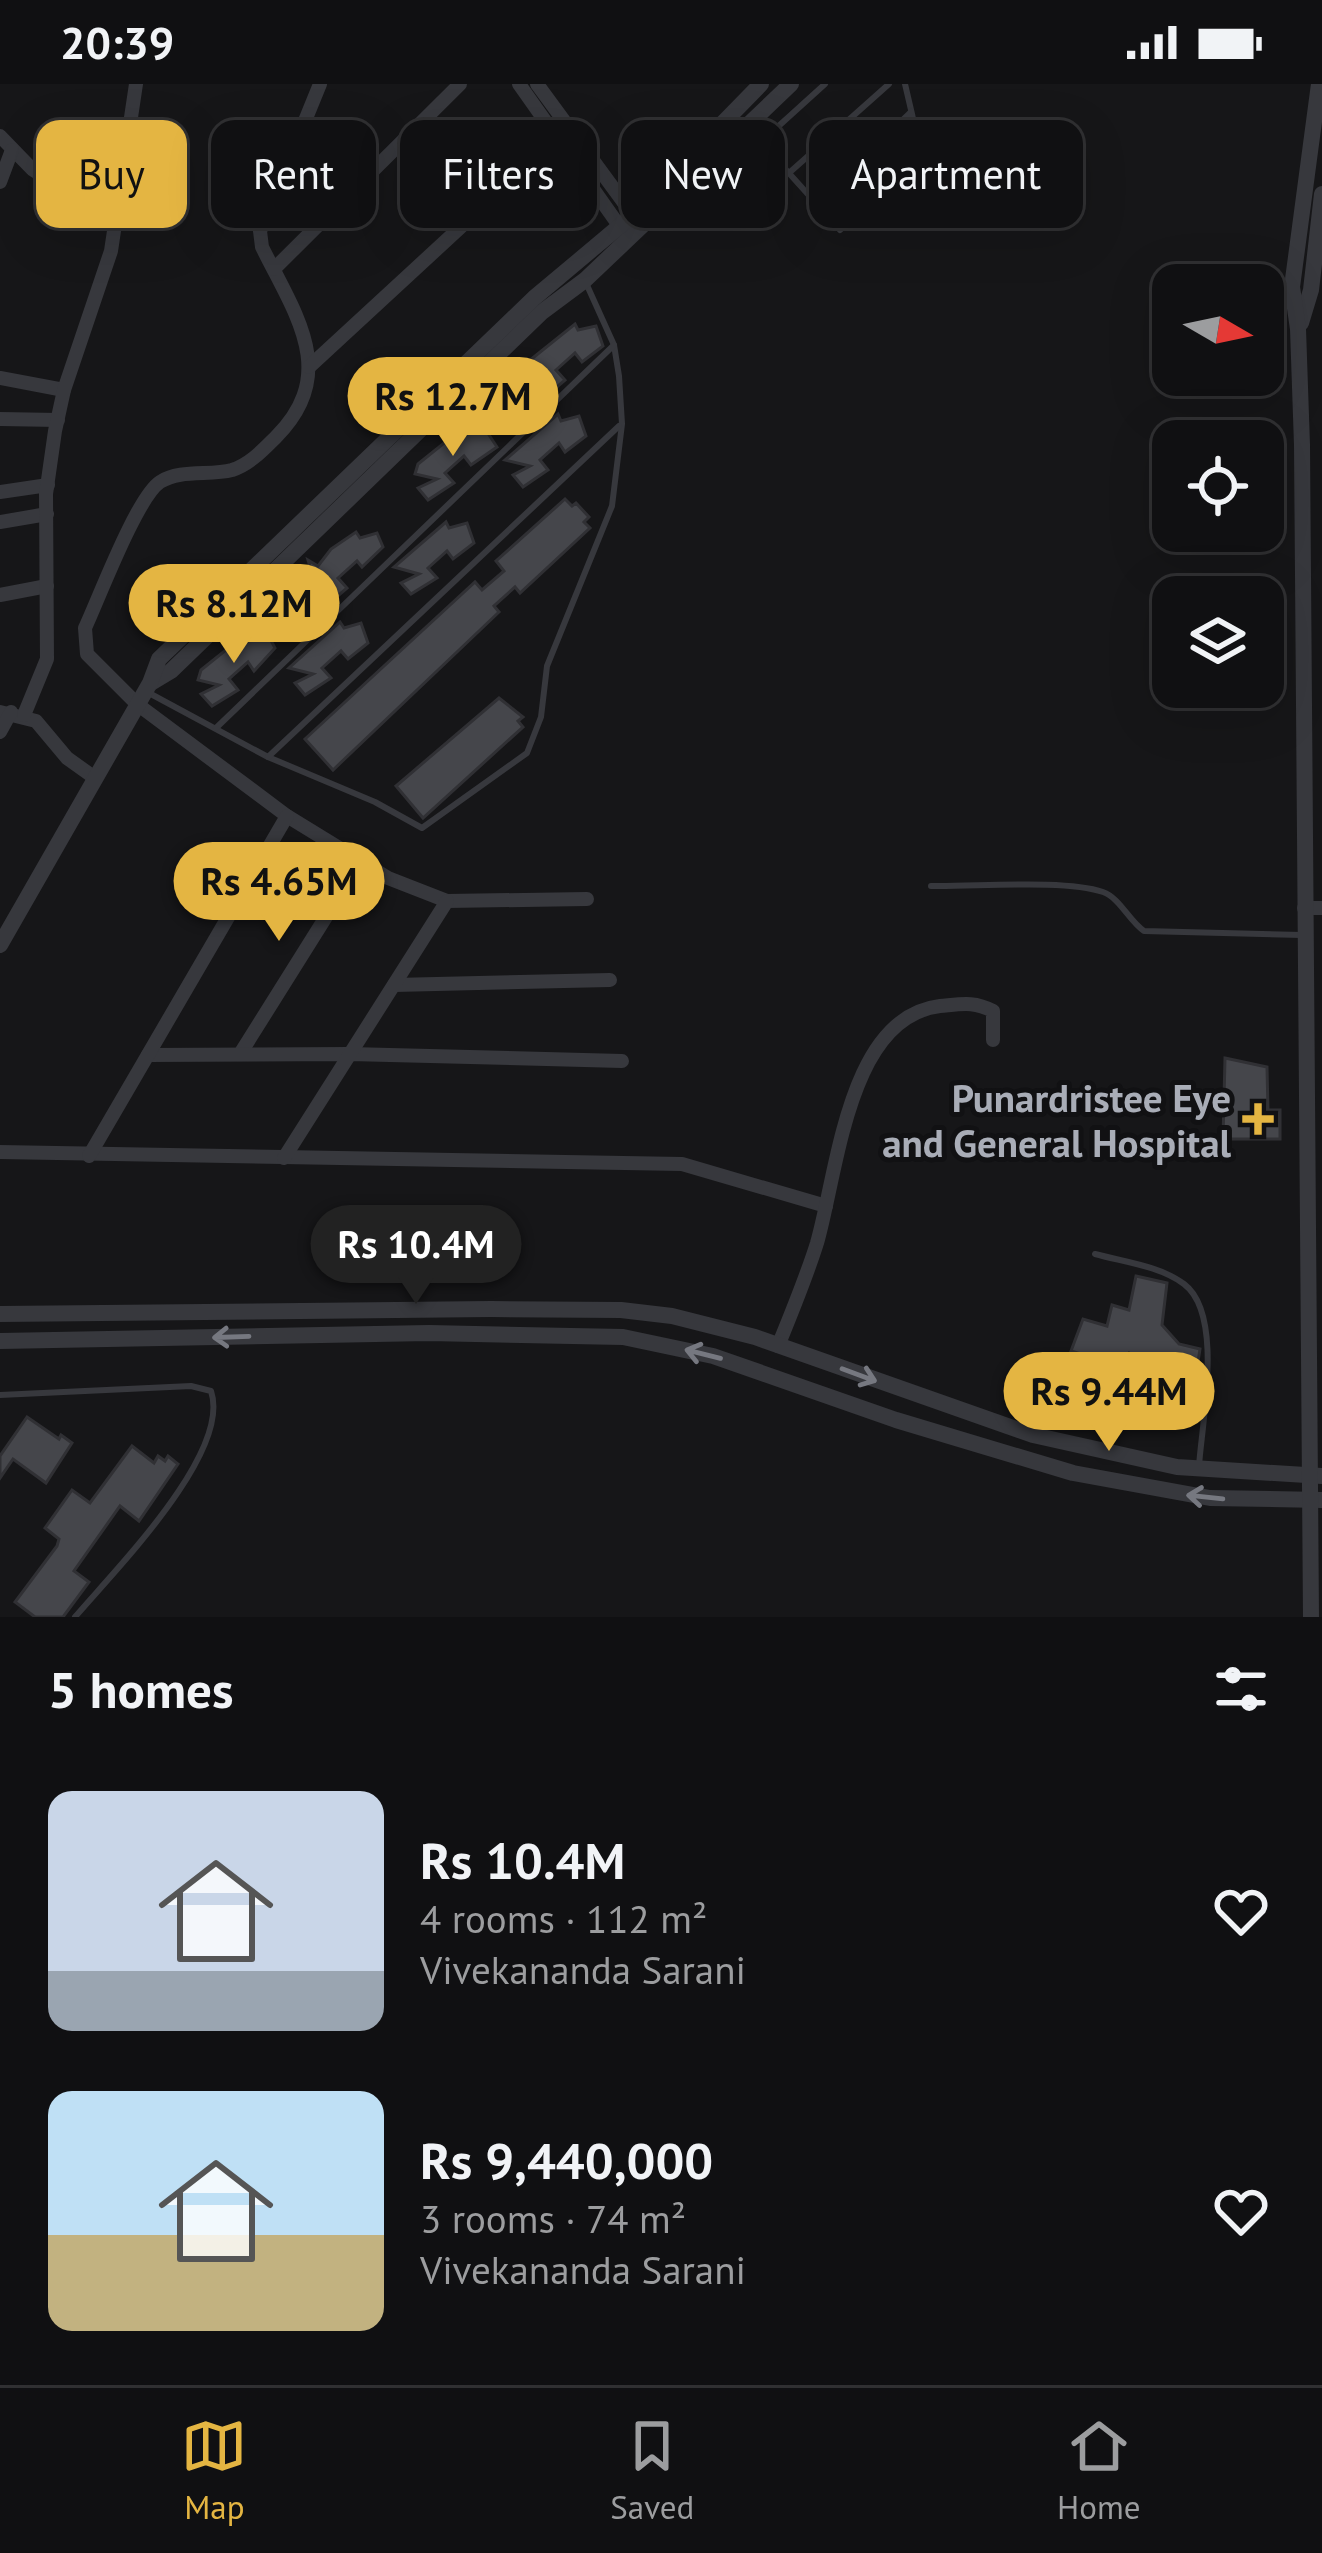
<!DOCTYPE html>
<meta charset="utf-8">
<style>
:root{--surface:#101012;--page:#19191b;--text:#f1f3f6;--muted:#9c9d9f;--line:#303032;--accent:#e4b542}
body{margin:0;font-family:"PT Sans",sans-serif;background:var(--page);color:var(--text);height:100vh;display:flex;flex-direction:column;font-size:45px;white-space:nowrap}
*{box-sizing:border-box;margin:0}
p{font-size:39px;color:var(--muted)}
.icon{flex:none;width:66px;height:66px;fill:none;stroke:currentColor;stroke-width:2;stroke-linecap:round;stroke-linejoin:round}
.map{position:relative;height:1533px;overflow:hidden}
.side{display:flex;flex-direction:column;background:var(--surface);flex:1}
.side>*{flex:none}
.hud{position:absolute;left:36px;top:36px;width:1251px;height:108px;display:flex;gap:24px}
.needle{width:78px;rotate:99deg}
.controls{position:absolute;left:1152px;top:180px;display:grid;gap:24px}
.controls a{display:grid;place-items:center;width:132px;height:132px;border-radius:24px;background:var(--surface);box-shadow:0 12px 48px #0002,0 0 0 3px var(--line);font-size:60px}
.price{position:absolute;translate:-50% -102px;padding:0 27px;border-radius:42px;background:var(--accent);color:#111;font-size:39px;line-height:78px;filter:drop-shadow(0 3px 6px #0008)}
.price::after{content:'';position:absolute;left:50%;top:72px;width:36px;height:27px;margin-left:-18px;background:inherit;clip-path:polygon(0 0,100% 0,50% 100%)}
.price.selected{background:#222;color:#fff}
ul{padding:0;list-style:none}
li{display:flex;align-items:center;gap:36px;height:300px;padding:0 48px}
li span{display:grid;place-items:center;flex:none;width:336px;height:240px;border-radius:24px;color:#555}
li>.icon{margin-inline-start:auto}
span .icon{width:144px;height:144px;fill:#fffc;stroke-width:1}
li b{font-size:51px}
h2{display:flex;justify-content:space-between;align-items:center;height:144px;padding:0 48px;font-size:51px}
.pill{padding:0 42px;border-radius:24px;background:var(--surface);box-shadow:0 12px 48px #0002,0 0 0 3px var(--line);font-size:42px;line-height:108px}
.pill.selected{background:var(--accent);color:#111}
.status{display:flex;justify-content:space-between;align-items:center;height:84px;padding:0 60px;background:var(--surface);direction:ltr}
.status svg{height:33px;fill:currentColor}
.tabs{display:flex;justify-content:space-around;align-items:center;height:168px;border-top:3px solid var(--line);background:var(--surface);font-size:33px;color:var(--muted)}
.tabs a{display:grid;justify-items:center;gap:6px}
.tabs .selected{color:var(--accent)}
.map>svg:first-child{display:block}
.building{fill:#45464b;stroke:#303034;stroke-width:3}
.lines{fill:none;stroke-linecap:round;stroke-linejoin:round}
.service{stroke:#37383d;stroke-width:6}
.minor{stroke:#37383d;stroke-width:14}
.tertiary{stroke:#37383d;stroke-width:16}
.oneway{stroke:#767880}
.poi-dot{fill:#e4b542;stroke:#111113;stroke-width:4.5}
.labels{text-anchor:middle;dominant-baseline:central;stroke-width:10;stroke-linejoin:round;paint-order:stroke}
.poi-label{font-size:39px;font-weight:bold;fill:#a9adb7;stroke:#111113;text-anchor:end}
</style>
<div class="status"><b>20:39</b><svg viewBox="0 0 49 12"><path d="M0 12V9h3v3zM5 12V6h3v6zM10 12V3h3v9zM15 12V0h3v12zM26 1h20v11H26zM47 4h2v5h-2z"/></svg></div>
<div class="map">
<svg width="1322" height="1533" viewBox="0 0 1322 1533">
<rect width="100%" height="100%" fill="#161618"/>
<g class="building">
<polygon points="575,240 578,246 596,242 603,262 582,278 575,269 556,286 565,296 542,316 529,301 545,292 526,287 529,277"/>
<polygon points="558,330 561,337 579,332 586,352 565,368 559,359 540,376 548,386 523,403 513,391 530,382 505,376"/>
<polygon points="464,343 467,349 485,345 497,363 471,381 464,372 445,389 454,399 428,416 418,404 437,395 415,390 418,380"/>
<polygon points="565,415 572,422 576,419 589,433 584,438 590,444 520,509 515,503 494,522 499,528 333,686 305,655 475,498 482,506 504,487 496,477"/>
<polygon points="446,438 449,444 467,439 474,459 453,475 447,467 428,484 437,494 411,510 401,499 419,490 394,483"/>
<polygon points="356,448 360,454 377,449 383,463 362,483 357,477 338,494 347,504 324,524 311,509 328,500 308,495 312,489 308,476 318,482 331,465"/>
<polygon points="340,538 344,544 361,539 368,559 348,575 341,567 322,584 331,594 305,611 295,599 313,590 289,584"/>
<polygon points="247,549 250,555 268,551 275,564 254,587 248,578 229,595 238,606 212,622 201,610 219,601 198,596 201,586"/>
<polygon points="499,614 523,633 518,637 523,643 423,734 396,702"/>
<polygon points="1225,974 1267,983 1268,1026 1280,1026 1280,1055 1223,1055"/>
<polygon points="1136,1192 1167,1199 1162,1241 1179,1260 1200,1265 1195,1298 1169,1292 1129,1269 1123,1276 1105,1271 1097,1275 1071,1267 1083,1235 1107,1242 1112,1221 1129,1226"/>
<polygon points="27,1333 59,1355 61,1351 72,1359 46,1399 13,1375 0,1394 0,1372"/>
<polygon points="132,1362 154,1379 158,1372 165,1377 168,1372 178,1380 139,1437 120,1422 74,1487 89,1498 63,1533 35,1533 15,1518 57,1462 59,1455 45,1444 72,1406 90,1419"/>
</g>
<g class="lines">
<g class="service">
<polyline points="747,46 761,58 825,0"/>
<polyline points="761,58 840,146 922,73 905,0"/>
<polyline points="789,89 889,0"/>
<polyline points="816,120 911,28"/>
<polyline points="149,609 268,673 375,718 422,744 527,669 541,633 547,582 612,422 622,340 619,292 614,261 586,199"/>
<polyline points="216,644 614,261"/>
<polyline points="268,673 619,342"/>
<path d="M931,802c44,1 134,-7 172,6 17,6 26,29 41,39l158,4"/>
<path d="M1095,1170c29,8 65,12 89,30 40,30 18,137 15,182"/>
<path d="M0,1311l191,-9 20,5c21,62 -98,181 -136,226"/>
</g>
<g class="minor">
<path d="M320,0l-60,147 2,16c33,67 78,126 14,190 -13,13 -26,27 -44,33 -22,6 -52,-1 -72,12 -23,15 -61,116 -75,146l2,26 50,50 150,112 101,62 59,23 140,-2"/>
<polyline points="519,0 620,143"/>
<polyline points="537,0 633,131"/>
<polyline points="0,52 32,85 117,139"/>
<polyline points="0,98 12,66"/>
<polyline points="274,185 460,0"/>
<polyline points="309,283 555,56"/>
<polyline points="0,294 64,306"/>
<polyline points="0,335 58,336"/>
<polyline points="0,408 48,401"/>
<polyline points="0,438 47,430"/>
<polyline points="0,511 47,502"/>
<polyline points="0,628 36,637 67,674 95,694"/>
<polyline points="24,631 47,575 46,410 55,347 64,306 111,167 136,0"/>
<polyline points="0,648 11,628"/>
<polyline points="1304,824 1322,824"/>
<polyline points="394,901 610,896"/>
<polyline points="240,970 361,777"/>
<polyline points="148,971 350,970 622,977"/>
<polyline points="0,1068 682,1080 826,1122"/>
<polyline points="89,1072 287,732"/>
<polyline points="284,1074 447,817"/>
<path d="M778,1262c14,-34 28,-68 39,-103 21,-73 31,-226 123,-237 22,-2 34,-5 53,5v29"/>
</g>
<g class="tertiary">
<polyline points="1301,239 1311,206 1322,110"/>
<polyline points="151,599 171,587 542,228 585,196 791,0"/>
<polyline points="0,861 150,599 159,575 534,214 633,131 761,0"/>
<polyline points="0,1230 491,1225 621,1226 672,1232 755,1253 1033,1351 1177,1383 1322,1392"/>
<polyline points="0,1257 429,1249 623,1253 713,1272 896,1336 1073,1389 1210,1414 1322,1416"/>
<polyline points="1311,1533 1302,361 1298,245 1292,203 1319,0"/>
</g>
</g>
<defs><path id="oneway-shaft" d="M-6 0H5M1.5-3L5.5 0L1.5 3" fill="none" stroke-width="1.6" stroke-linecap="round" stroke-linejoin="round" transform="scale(3)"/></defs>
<g class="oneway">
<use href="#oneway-shaft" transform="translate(231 1253) rotate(178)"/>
<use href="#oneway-shaft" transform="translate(703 1270) rotate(-166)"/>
<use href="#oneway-shaft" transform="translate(859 1291) rotate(20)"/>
<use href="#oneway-shaft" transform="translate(1205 1413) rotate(-174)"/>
</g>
<path class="poi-dot" d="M1252 1017h12v12h12v12h-12v12h-12v-12h-12v-12h12z"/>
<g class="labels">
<g class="poi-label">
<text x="1231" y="1013">Punardristee Eye<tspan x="1231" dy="45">and General Hospital</tspan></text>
</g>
</g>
</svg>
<div class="controls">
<a><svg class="needle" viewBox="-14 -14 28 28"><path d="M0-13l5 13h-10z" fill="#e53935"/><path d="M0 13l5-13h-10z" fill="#9c9d9f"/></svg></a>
<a><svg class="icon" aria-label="locate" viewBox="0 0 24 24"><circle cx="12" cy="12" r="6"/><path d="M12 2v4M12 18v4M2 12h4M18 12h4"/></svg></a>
<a><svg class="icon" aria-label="layers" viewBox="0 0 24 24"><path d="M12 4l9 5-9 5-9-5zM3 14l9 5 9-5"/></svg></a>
</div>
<b class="price" style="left:453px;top:375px">Rs 12.7M</b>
<b class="price" style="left:234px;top:582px">Rs 8.12M</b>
<b class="price" style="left:279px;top:860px">Rs 4.65M</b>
<b class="price selected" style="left:416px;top:1223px">Rs 10.4M</b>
<b class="price" style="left:1109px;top:1370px">Rs 9.44M</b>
<div class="hud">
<a class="pill selected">Buy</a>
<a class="pill">Rent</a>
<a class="pill">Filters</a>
<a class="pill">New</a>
<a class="pill">Apartment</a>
</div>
</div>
<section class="side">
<h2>5 homes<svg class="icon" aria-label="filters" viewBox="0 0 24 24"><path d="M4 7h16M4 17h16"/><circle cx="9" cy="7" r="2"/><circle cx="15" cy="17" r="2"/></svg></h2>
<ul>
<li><span style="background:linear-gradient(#c9d6e8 75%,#9aa5b1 0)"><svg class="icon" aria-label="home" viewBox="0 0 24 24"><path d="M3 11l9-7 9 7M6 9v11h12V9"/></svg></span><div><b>Rs 10.4M</b><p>4 rooms · 112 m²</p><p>Vivekananda Sarani</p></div><svg class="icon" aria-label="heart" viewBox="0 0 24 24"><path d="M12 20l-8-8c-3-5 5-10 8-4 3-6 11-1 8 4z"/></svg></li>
<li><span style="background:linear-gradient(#bfe0f5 60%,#c2b280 0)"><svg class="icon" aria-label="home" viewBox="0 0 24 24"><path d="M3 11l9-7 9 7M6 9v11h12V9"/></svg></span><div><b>Rs 9,440,000</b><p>3 rooms · 74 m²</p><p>Vivekananda Sarani</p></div><svg class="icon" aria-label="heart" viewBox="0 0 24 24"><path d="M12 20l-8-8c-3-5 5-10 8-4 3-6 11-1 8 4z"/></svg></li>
</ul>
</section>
<nav class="tabs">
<a class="selected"><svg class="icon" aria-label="map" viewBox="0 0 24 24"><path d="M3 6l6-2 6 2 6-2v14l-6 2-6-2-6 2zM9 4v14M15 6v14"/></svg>Map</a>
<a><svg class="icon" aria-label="saved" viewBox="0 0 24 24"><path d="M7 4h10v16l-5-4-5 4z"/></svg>Saved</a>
<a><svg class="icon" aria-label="home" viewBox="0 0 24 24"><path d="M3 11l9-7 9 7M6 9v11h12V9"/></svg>Home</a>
</nav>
